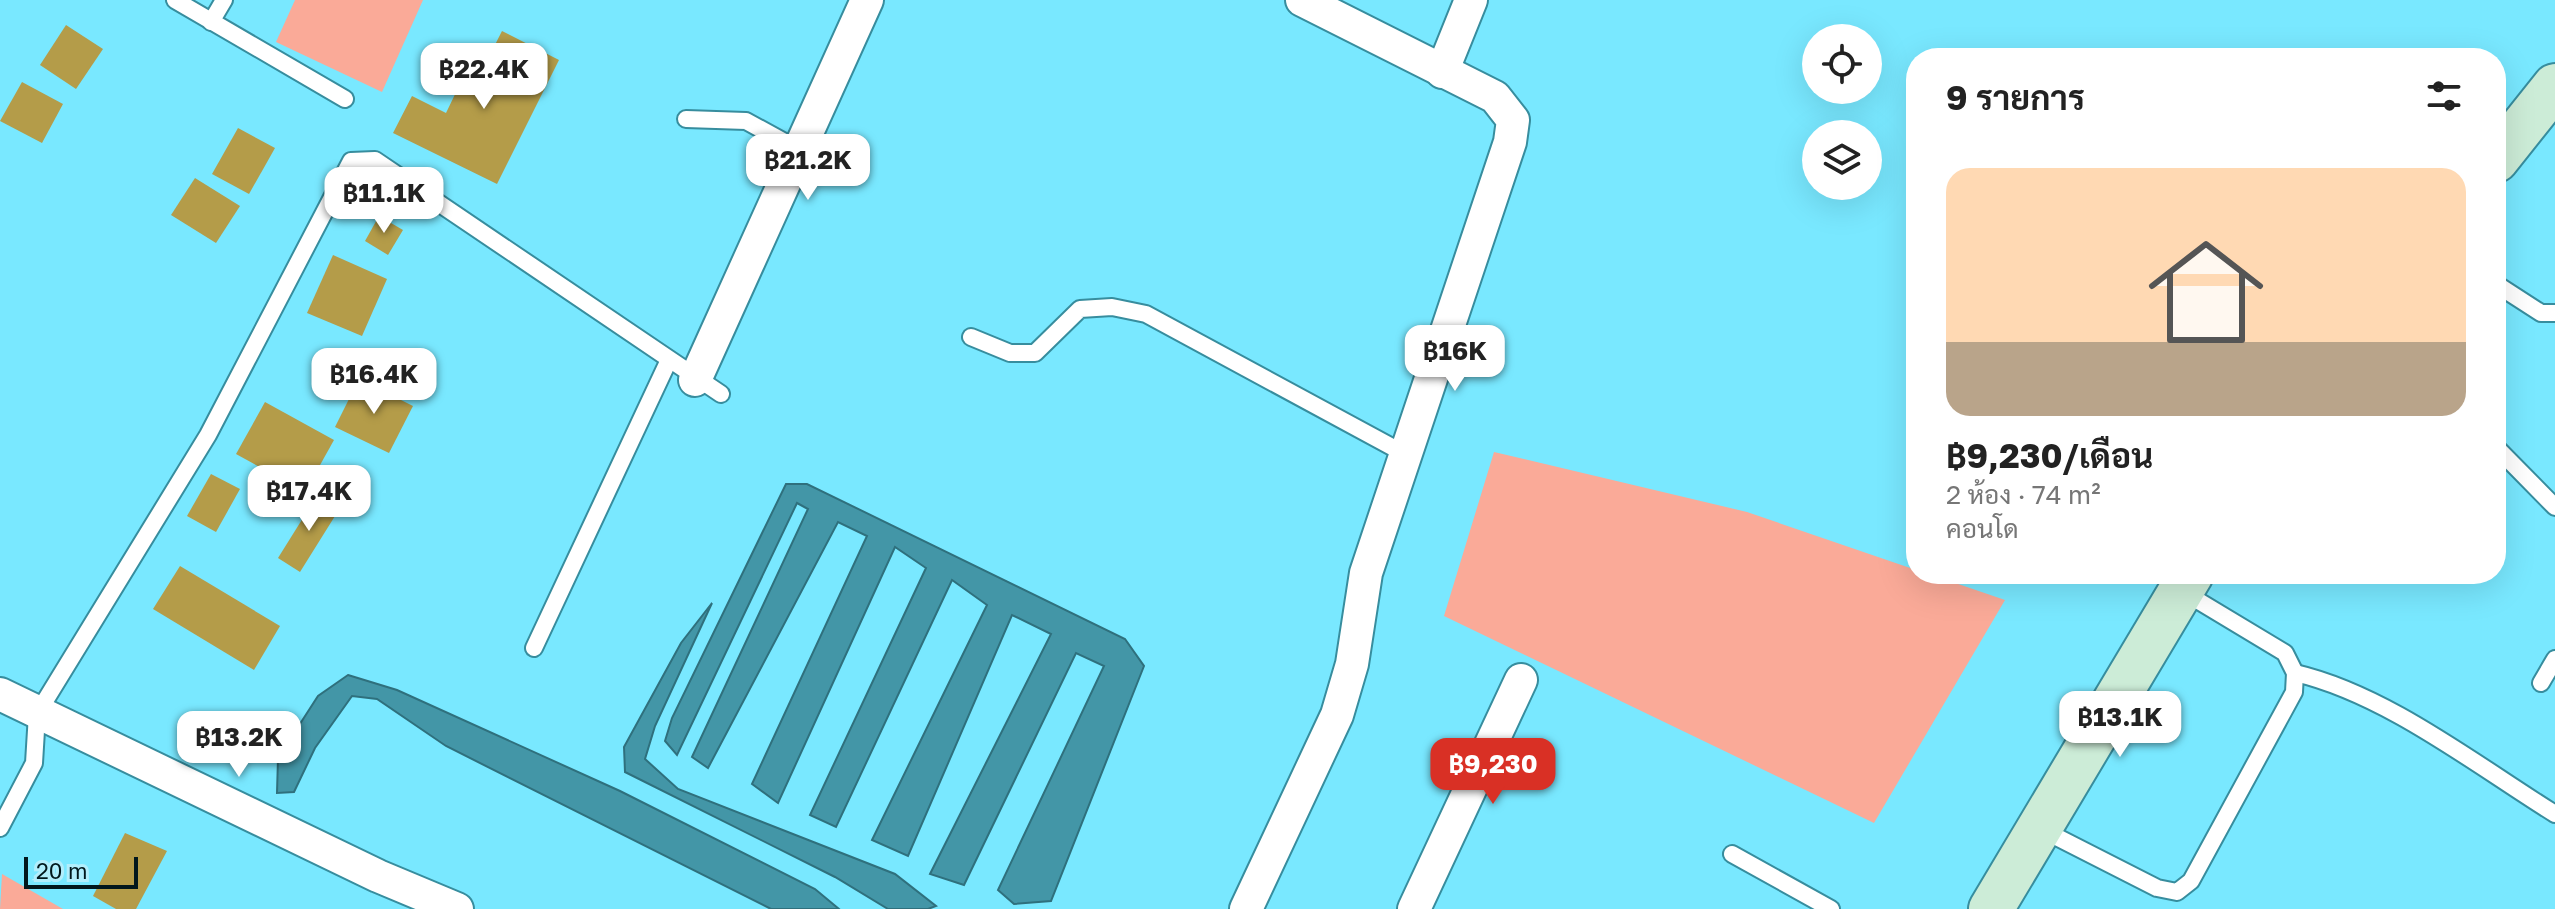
<!DOCTYPE html>
<html lang="th">
<meta charset="utf-8">
<style>
:root{--surface:#fff;--page:#f2f2f2;--text:#222;--muted:#767676;--accent:#d93025}
body{margin:0;font-family:"Golos Text",Sarabun,sans-serif;background:var(--page);color:var(--text);height:100vh;display:flex;flex-direction:column;font-size:30px;white-space:nowrap}
*{box-sizing:border-box;margin:0}
p{font-size:26px;color:var(--muted)}
.icon{flex:none;width:44px;height:44px;fill:none;stroke:currentColor;stroke-width:2;stroke-linecap:round;stroke-linejoin:round}
.map{position:relative;flex:1;overflow:hidden}
.panel{position:absolute;left:1906px;top:48px;width:600px;height:536px;display:flex;flex-direction:column;background:var(--surface);border-radius:32px;box-shadow:0 8px 32px #0002}
.panel>*{flex:none}
.buttons{position:absolute;left:1802px;top:24px;display:grid;gap:16px}
.buttons a{display:grid;place-items:center;width:80px;height:80px;border-radius:50%;background:var(--surface);box-shadow:0 8px 32px #0002;font-size:40px}
.scale{position:absolute;left:24px;bottom:20px;width:114px;box-sizing:border-box;padding-left:8px;border:4px solid #01171c;border-top:0;font-size:22px;line-height:28px;white-space:nowrap;color:#01171c;-webkit-text-stroke:6px #b2eefc;paint-order:stroke}
.price{position:absolute;translate:-50% -68px;padding:0 18px;border-radius:16px;background:#fff;color:#222;font-size:26px;line-height:52px;filter:drop-shadow(0 2px 4px #0008)}
.price::after{content:'';position:absolute;left:50%;top:48px;width:24px;height:18px;margin-left:-12px;background:inherit;clip-path:polygon(0 0,100% 0,50% 100%)}
.price.current{background:var(--accent);color:#fff}
ul{padding:0;list-style:none}
li{display:grid;align-content:center;gap:16px;height:424px;padding:0 40px}
li span{display:grid;place-items:center;height:248px;border-radius:24px;color:#555}
li>.icon{margin-inline-start:auto}
span .icon{width:144px;height:144px;fill:#fffc;stroke-width:1}
li b{font-size:34px}
h2{display:flex;justify-content:space-between;align-items:center;height:96px;padding:0 40px;font-size:34px}
.map>svg:first-child{display:block}
.green{fill:#faaa98}
.water{fill:#4396a7;stroke:#2f707d;stroke-width:2}
.building{fill:#b49c49}
.lines{fill:none;stroke-linecap:round;stroke-linejoin:round}
.service-casing{stroke:#378d9e;stroke-width:20}
.minor-casing{stroke:#378d9e;stroke-width:36}
.secondary-casing{stroke:#378d9e;stroke-width:48}
.service{stroke:#fff;stroke-width:16}
.minor{stroke:#fff;stroke-width:32}
.secondary{stroke:#ccecd7;stroke-width:44}
</style>
<div class="map">
<svg width="2555" height="909" viewBox="0 0 2555 909">
<rect width="100%" height="100%" fill="#79e8ff"/>
<g class="green">
<polygon points="295,0 423,0 382,92 276,42"/>
<polygon points="1494,452 1747,512 1916,570 1916,574 1929,574 2005,600 1874,823 1444,616"/>
<polygon points="2,874 63,909 0,909"/>
</g>
<g class="water">
<polygon points="786,484 807,484 1125,639 1144,666 1051,901 1014,904 998,890 1104,666 1076,653 964,885 930,874 1051,634 1012,615 908,856 872,840 987,605 952,580 836,827 810,815 926,568 895,547 778,803 752,784 867,536 838,522 708,768 692,757 808,509 797,503 677,755 665,741 672,718"/>
<polygon points="712,603 655,726 645,759 678,789 895,874 936,906 928,909 888,909 835,877 625,772 624,747 681,643"/>
<polygon points="348,675 397,690 620,791 815,889 839,909 771,909 446,746 377,699 352,696 315,748 294,792 277,793 278,758 318,696"/>
</g>
<g class="building">
<polygon points="66,25 103,49 76,89 40,65"/>
<polygon points="502,31 559,60 497,184 393,133 412,96 446,113 459,86 471,92"/>
<polygon points="22,82 63,104 42,143 0,121"/>
<polygon points="238,128 275,148 249,194 212,174"/>
<polygon points="195,178 240,206 216,243 171,215"/>
<polygon points="379,216 403,230 388,255 365,241"/>
<polygon points="333,255 387,279 362,336 307,313"/>
<polygon points="359,379 413,406 389,453 335,427"/>
<polygon points="265,402 334,440 305,492 236,454"/>
<polygon points="211,474 240,489 216,532 187,516"/>
<polygon points="318,494 340,508 300,572 278,558"/>
<polygon points="180,566 280,626 254,670 153,609"/>
<polygon points="125,833 167,851 136,909 116,909 93,896"/>
</g>
<g class="lines">
<defs>
<g id="service">
<polyline points="175,0 345,99"/>
<polyline points="211,22 224,0"/>
<polyline points="686,119 746,121 801,151"/>
<polyline points="2496,284 2541,313 2555,313"/>
<polyline points="971,337 1010,353 1035,353 1080,309 1112,307 1146,314 1405,454"/>
<polyline points="2496,447 2555,507"/>
<polyline points="534,648 668,362"/>
<path d="M2295,673c91,21 181,92 260,141"/>
<polyline points="2541,683 2555,659"/>
<polyline points="0,828 34,763 37,714 208,435 351,161 375,160 721,394"/>
<polyline points="2041,829 2157,888 2177,892 2191,881 2294,692 2295,673 2285,653 2182,591"/>
<polyline points="1732,854 1831,909"/>
</g>
<g id="minor">
<polyline points="1442,72 1471,0"/>
<polyline points="695,380 867,0"/>
<polyline points="0,694 378,876 457,909"/>
<polyline points="1246,909 1337,715 1352,664 1366,573 1510,142 1513,120 1495,97 1302,0"/>
<polyline points="1414,909 1521,680"/>
</g>
<g id="secondary">
<polyline points="2496,160 2555,86"/>
<polyline points="1991,909 2191,574"/>
</g>
</defs>
<use href="#service" class="service-casing"/>
<use href="#minor" class="minor-casing"/>
<use href="#secondary" class="secondary-casing"/>
<use href="#service" class="service"/>
<use href="#minor" class="minor"/>
<use href="#secondary" class="secondary"/>
</g>
</svg>
<div class="buttons">
<a><svg class="icon" aria-label="locate" viewBox="0 0 24 24"><circle cx="12" cy="12" r="6"/><path d="M12 2v4M12 18v4M2 12h4M18 12h4"/></svg></a>
<a><svg class="icon" aria-label="layers" viewBox="0 0 24 24"><path d="M12 4l9 5-9 5-9-5zM3 14l9 5 9-5"/></svg></a>
</div>
<div class="scale">20 m</div>
<b class="price" style="left:484px;top:111px">฿22.4K</b>
<b class="price" style="left:808px;top:202px">฿21.2K</b>
<b class="price" style="left:384px;top:235px">฿11.1K</b>
<b class="price" style="left:1455px;top:393px">฿16K</b>
<b class="price" style="left:374px;top:416px">฿16.4K</b>
<b class="price" style="left:309px;top:533px">฿17.4K</b>
<b class="price" style="left:2120px;top:759px">฿13.1K</b>
<b class="price" style="left:239px;top:779px">฿13.2K</b>
<b class="price current" style="left:1493px;top:806px">฿9,230</b>
<section class="panel">
<h2>9 รายการ<svg class="icon" aria-label="filters" viewBox="0 0 24 24"><path d="M4 7h16M4 17h16"/><circle cx="9" cy="7" r="2"/><circle cx="15" cy="17" r="2"/></svg></h2>
<ul>
<li><span style="background:linear-gradient(#ffd9b3 70%,#b9a48a 0)"><svg class="icon" aria-label="home" viewBox="0 0 24 24"><path d="M3 11l9-7 9 7M6 9v11h12V9"/></svg></span><div><b>฿9,230/เดือน</b><p>2 ห้อง · 74 m²</p><p>คอนโด</p></div></li>
</ul>
</section>
</div>
